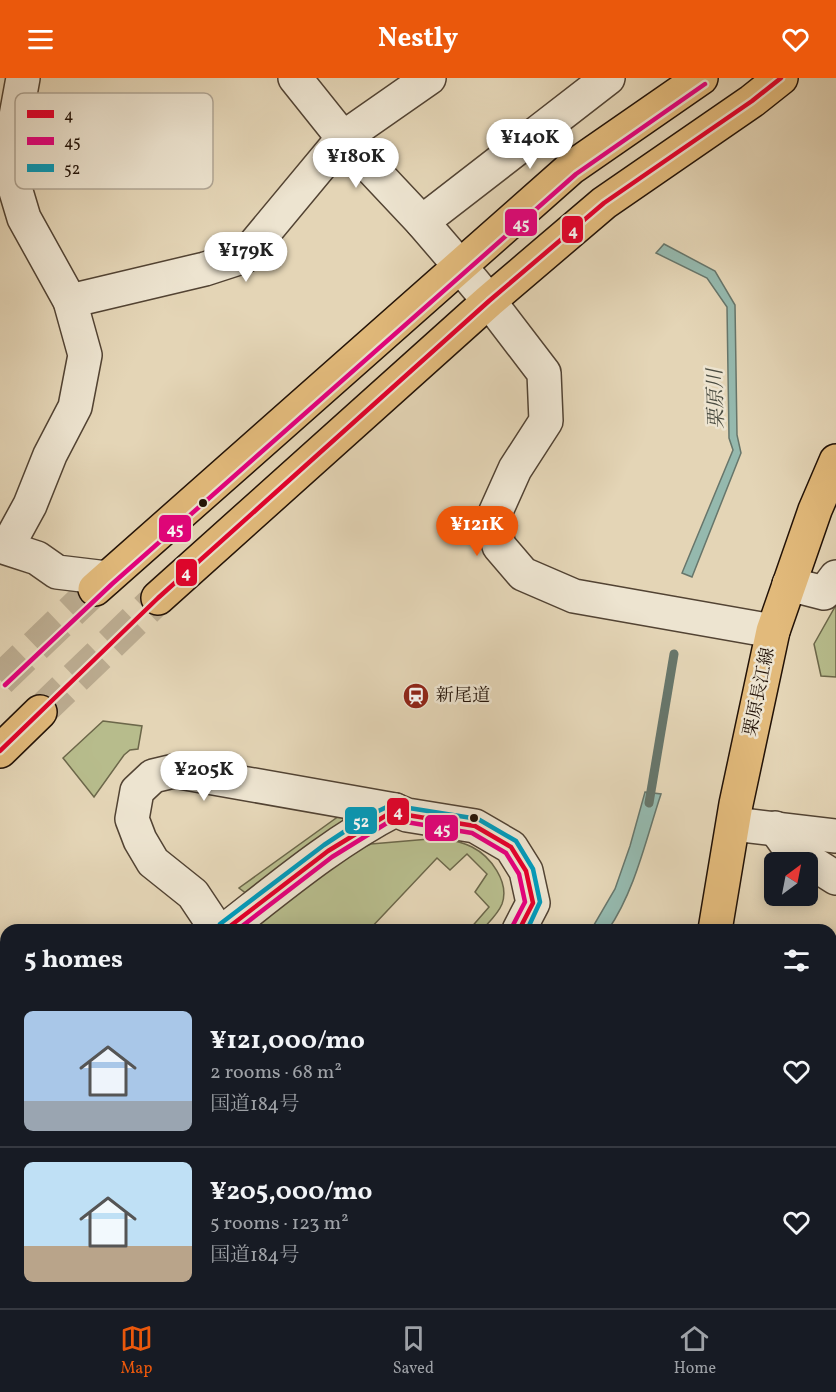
<!DOCTYPE html>
<meta charset="utf-8">
<style>
:root{--surface:#171b24;--page:#20242c;--text:#f1f3f6;--muted:#9ea1a6;--line:#363941;--accent:#ea580c}
body{margin:0;font-family:Vollkorn,"Noto Serif JP",serif;background:var(--page);color:var(--text);height:100vh;display:flex;flex-direction:column;font-size:22px;white-space:nowrap}
*{box-sizing:border-box;margin:0}
p{font-size:20px;color:var(--muted)}
.icon{flex:none;width:33px;height:33px;fill:none;stroke:currentColor;stroke-width:2;stroke-linecap:round;stroke-linejoin:round}
.map{position:relative;flex:1;overflow:hidden}
.drawer{position:absolute;left:0px;top:846px;width:837px;height:384px;display:flex;flex-direction:column;background:var(--surface);border-radius:18px 18px 0 0;box-shadow:0 3px 15px #0003}
.drawer>*{flex:none}
.needle{width:39px;rotate:32deg}
.controls{position:absolute;left:764px;top:774px;display:grid;gap:12px}
.controls a{display:grid;place-items:center;width:54px;height:54px;border-radius:9px;background:var(--surface);box-shadow:0 3px 15px #0003;font-size:30px}
.price{position:absolute;translate:-50% -51px;padding:0 14px;border-radius:21px;background:#fff;color:#222;font-size:20px;line-height:39px;filter:drop-shadow(0 2px 3px #0008)}
.price::after{content:'';position:absolute;left:50%;top:36px;width:18px;height:14px;margin-left:-9px;background:inherit;clip-path:polygon(0 0,100% 0,50% 100%)}
.price.active{background:var(--accent);color:#fff}
ul{padding:0;list-style:none}
li{display:flex;align-items:center;gap:18px;height:150px;padding:0 24px}
li+li{border-top:2px solid var(--line)}
li span{display:grid;place-items:center;flex:none;width:168px;height:120px;border-radius:9px;color:#555}
li>.icon{margin-inline-start:auto}
span .icon{width:72px;height:72px;fill:#fffc;stroke-width:1}
li b{font-size:26px}
h2{display:flex;justify-content:space-between;align-items:center;height:72px;padding:0 24px;font-size:26px}
header{display:flex;justify-content:space-between;align-items:center;height:78px;padding:0 24px;background:var(--accent);color:#fff;font-size:27px;font-weight:700}
.menu{display:flex;justify-content:space-around;align-items:center;height:84px;border-top:2px solid var(--line);background:var(--surface);font-size:16px;color:var(--muted)}
.menu a{display:grid;justify-items:center;gap:3px}
.menu .active{color:var(--accent)}
.map>svg:first-child{display:block}
.green{fill:#b7bc8c;stroke:#6c674a;stroke-width:1.5}
.water{fill:#95b9ae;stroke:#67766b;stroke-width:1.5}
.lines{fill:none;stroke-linecap:round;stroke-linejoin:round}
.stream{stroke:#67766b;stroke-width:9}
.highway-tunnel{stroke:#bdae93;stroke-width:33;stroke-dasharray:33 16;stroke-linecap:butt}
.minor-casing{stroke:#524333;stroke-width:36}
.major-casing{stroke:#221207;stroke-width:36}
.highway-casing{stroke:#221207;stroke-width:36}
.minor{stroke:#ede4d0;stroke-width:33}
.major{stroke:#e2ba7b;stroke-width:33}
.highway{stroke:#e2ba7b;stroke-width:33}
.bus-1-casing{stroke:#ede4d0;stroke-width:9}
.bus-2-casing{stroke:#ede4d0;stroke-width:9}
.bus-3-casing{stroke:#ede4d0;stroke-width:9}
.bus-1{stroke:#e4002b;stroke-width:4.5}
.bus-2{stroke:#e5007d;stroke-width:4.5}
.bus-3{stroke:#039aba;stroke-width:4.5}
.bus-dot{fill:#221207;stroke:#ede4d0;stroke-width:2}
.labels{text-anchor:middle;dominant-baseline:central;stroke-width:5;stroke-linejoin:round;paint-order:stroke}
.street-label{font-size:18px;fill:#221207;stroke:#ede4d0}
.poi-label{font-size:18px;fill:#221207;stroke:#ede4d0;text-anchor:start}
.water-label{font-size:20px;font-style:italic;fill:#4a4c41;stroke:#ede4d0}
.key{fill:#ede4d0;stroke:#b0a594;stroke-width:1.5}
.key-label{font-size:16px;fill:#221207}
.line-badge{stroke:#ede4d0;stroke-width:2}
.badge-label{font-size:16px;text-anchor:middle;font-weight:bold;fill:#fff}
</style>
<header><svg class="icon" aria-label="menu" viewBox="0 0 24 24"><path d="M4 6h16M4 12h16M4 18h16"/></svg>Nestly<svg class="icon" aria-label="heart" viewBox="0 0 24 24"><path d="M12 20l-8-8c-3-5 5-10 8-4 3-6 11-1 8 4z"/></svg></header>
<div class="map">
<svg width="836" height="1230" viewBox="0 0 836 1230">
<rect width="100%" height="100%" fill="#e4d5b6"/>
<filter id="stains"><feTurbulence type="fractalNoise" baseFrequency=".00333" numOctaves="4"/><feColorMatrix values="0 0 0 0 .2 0 0 0 0 .09 0 0 0 0 .02 0 0 0 .5 -.17"/></filter>
<radialGradient id="worn" r=".72"><stop offset=".6" stop-color="#630" stop-opacity="0"/><stop offset="1" stop-color="#630" stop-opacity=".3"/></radialGradient>
<g class="green">
<polygon points="836,527 836,599 821,598 814,566"/>
<polygon points="103,643 142,648 138,671 130,672 124,677 94,719 63,680"/>
<polygon points="339,738 343,738 343,744 247,816 239,810"/>
<path d="M441,760c10,2 21,4 31,9 18,9 38,35 30,57 -4,10 -13,18 -20,26h-13l20,-23 -14,-15 12,-18 -20,-20 -17,16 -13,-12 -68,72h-117l3,-5 100,-74 16,-7z"/>
</g>
<g class="water">
<polygon points="664,166 715,193 735,227 737,357 741,375 692,499 682,495 733,372 729,360 727,229 707,200 656,175"/>
<path d="M645,714l16,2c-15,45 -26,97 -53,136h-17l24,-41 15,-43z"/>
</g>
<g class="lines">
<g class="stream">
<polyline points="649,725 674,576"/>
<polyline points="831,1025 836,1026"/>
</g>
<g class="highway-tunnel">
<polyline points="0,602 95,511"/>
<polyline points="40,634 158,520"/>
</g>
<defs>
<g id="minor">
<polyline points="295,0 343,60 422,144 459,187 489,223 544,295 546,343 515,391 493,440 499,468 523,496 574,518 773,553"/>
<polyline points="422,144 608,0"/>
<polyline points="70,223 205,191 245,178 343,60 429,0"/>
<polyline points="0,468 37,480 57,494 107,500"/>
<polyline points="7,469 30,427 50,377 75,329 85,277 70,223 24,140 12,100 10,71 23,0"/>
<polyline points="789,506 824,515 836,499"/>
<polyline points="734,746 836,758"/>
<polyline points="775,750 790,771 836,800"/>
<polyline points="217,852 193,816 153,784 140,762 132,741 137,713 153,698 174,693 395,732 407,737 475,748 511,769 526,793 533,825 519,852"/>
<path d="M225,852c54,-42 108,-88 170,-120"/>
<polyline points="0,990 6,999"/>
<polyline points="831,1047 836,1047"/>
<polyline points="0,1081 6,1076"/>
<polyline points="0,1131 6,1171"/>
<polyline points="831,1170 836,1174"/>
<polyline points="13,1224 14,1230"/>
<polyline points="170,1224 174,1230"/>
<polyline points="508,1224 511,1230"/>
<polyline points="651,1224 654,1230"/>
</g>
<g id="major">
<polyline points="715,852 736,726 773,553 815,432 836,383"/>
<polyline points="445,1230 454,1224"/>
</g>
<g id="highway">
<polyline points="95,511 571,90 701,0"/>
<polyline points="158,520 489,223 604,125 752,23 781,0"/>
<polyline points="0,673 40,634"/>
</g>
</defs>
<use href="#minor" class="minor-casing"/>
<use href="#major" class="major-casing"/>
<use href="#highway" class="highway-casing"/>
<use href="#minor" class="minor"/>
<use href="#major" class="major"/>
<use href="#highway" class="highway"/>
<defs>
<g id="bus-1">
<polyline points="0,673 158,520 489,223 604,125 752,23 781,0"/>
<polyline points="225,852 328,773 395,732 407,737 475,748 511,769 526,793 533,825 519,852"/>
</g>
<g id="bus-2">
<polyline points="5,607 112,506 576,96 705,6"/>
<polyline points="237,852 332,779 395,740 406,744 472,755 506,775 519,796 525,824 512,849"/>
</g>
<polyline id="bus-3" points="220,846 324,767 368,738 395,725 409,730 478,741 516,763 533,791 540,824 527,852"/>
</defs>
<use href="#bus-1" class="bus-1-casing"/>
<use href="#bus-2" class="bus-2-casing"/>
<use href="#bus-3" class="bus-3-casing"/>
<use href="#bus-1" class="bus-1"/>
<use href="#bus-2" class="bus-2"/>
<use href="#bus-3" class="bus-3"/>
</g>
<defs>
<symbol id="station-disc" viewBox="-11 -11 22 22"><circle r="9.5" fill="#8f2418" stroke="#ede4d0"/><path d="M-3-6H3Q5-6 5-4V2Q5 4 3 4L4.5 6H3L1.5 4h-3L-3 6H-4.5L-3 4Q-5 4-5 2V-4Q-5-6-3-6ZM-3.5-4v3h7v-3ZM-3.5 1v1.5H-2V1ZM2 1v1.5H3.5V1Z" fill="#fff"/></symbol>
</defs>
<g fill-rule="evenodd">
<use href="#station-disc" x="401" y="603" width="30" height="30"/>
</g>
<g class="bus-dot">
<circle cx="203" cy="425" r="5"/>
<circle cx="474" cy="740" r="5"/>
</g>
<g class="labels">
<g class="street-label">
<text transform="translate(760 614) rotate(-78)">栗原長江線</text>
</g>
<g class="poi-label">
<text x="436" y="618">新尾道</text>
</g>
<g class="water-label">
<text transform="translate(717 321) rotate(-92)">栗原川</text>
</g>
</g>
<rect x="15" y="15" width="198" height="96" rx="9" class="key"/>
<rect x="27" y="32" width="27" height="8" fill="#e4002b"/>
<rect x="27" y="59" width="27" height="8" fill="#e5007d"/>
<rect x="27" y="86" width="27" height="8" fill="#039aba"/>
<g class="key-label">
<text x="64" y="42">4</text>
<text x="64" y="69">45</text>
<text x="64" y="96">52</text>
</g>
<g class="line-badge">
<rect x="504" y="130" width="34" height="29" rx="6" fill="#e5007d"/>
<rect x="561" y="137" width="23" height="29" rx="6" fill="#e4002b"/>
<rect x="158" y="436" width="34" height="29" rx="6" fill="#e5007d"/>
<rect x="175" y="480" width="23" height="29" rx="6" fill="#e4002b"/>
<rect x="386" y="719" width="24" height="29" rx="6" fill="#e4002b"/>
<rect x="344" y="728" width="34" height="29" rx="6" fill="#039aba"/>
<rect x="424" y="736" width="35" height="28" rx="6" fill="#e5007d"/>
</g>
<g class="badge-label">
<text x="521" y="151">45</text>
<text x="573" y="158">4</text>
<text x="175" y="456">45</text>
<text x="186" y="500">4</text>
<text x="398" y="739">4</text>
<text x="361" y="749">52</text>
<text x="442" y="756">45</text>
</g>
<rect width="100%" height="100%" filter="url(#stains)"/>
<rect width="100%" height="100%" fill="url(#worn)"/>
</svg>
<div class="controls">
<a><svg class="needle" viewBox="-14 -14 28 28"><path d="M0-13l5 13h-10z" fill="#e53935"/><path d="M0 13l5-13h-10z" fill="#9ea1a6"/></svg></a>
</div>
<b class="price" style="left:530px;top:92px">¥140K</b>
<b class="price" style="left:356px;top:111px">¥180K</b>
<b class="price" style="left:246px;top:205px">¥179K</b>
<b class="price active" style="left:477px;top:479px">¥121K</b>
<b class="price" style="left:204px;top:724px">¥205K</b>
<section class="drawer">
<h2>5 homes<svg class="icon" aria-label="filters" viewBox="0 0 24 24"><path d="M4 7h16M4 17h16"/><circle cx="9" cy="7" r="2"/><circle cx="15" cy="17" r="2"/></svg></h2>
<ul>
<li><span style="background:linear-gradient(#a9c7e8 75%,#9aa5b1 0)"><svg class="icon" aria-label="home" viewBox="0 0 24 24"><path d="M3 11l9-7 9 7M6 9v11h12V9"/></svg></span><div><b>¥121,000/mo</b><p>2 rooms · 68 m²</p><p>国道184号</p></div><svg class="icon" aria-label="heart" viewBox="0 0 24 24"><path d="M12 20l-8-8c-3-5 5-10 8-4 3-6 11-1 8 4z"/></svg></li>
<li><span style="background:linear-gradient(#bfe0f5 70%,#b9a48a 0)"><svg class="icon" aria-label="home" viewBox="0 0 24 24"><path d="M3 11l9-7 9 7M6 9v11h12V9"/></svg></span><div><b>¥205,000/mo</b><p>5 rooms · 123 m²</p><p>国道184号</p></div><svg class="icon" aria-label="heart" viewBox="0 0 24 24"><path d="M12 20l-8-8c-3-5 5-10 8-4 3-6 11-1 8 4z"/></svg></li>
</ul>
</section>
</div>
<nav class="menu">
<a class="active"><svg class="icon" aria-label="map" viewBox="0 0 24 24"><path d="M3 6l6-2 6 2 6-2v14l-6 2-6-2-6 2zM9 4v14M15 6v14"/></svg>Map</a>
<a><svg class="icon" aria-label="saved" viewBox="0 0 24 24"><path d="M7 4h10v16l-5-4-5 4z"/></svg>Saved</a>
<a><svg class="icon" aria-label="home" viewBox="0 0 24 24"><path d="M3 11l9-7 9 7M6 9v11h12V9"/></svg>Home</a>
</nav>
